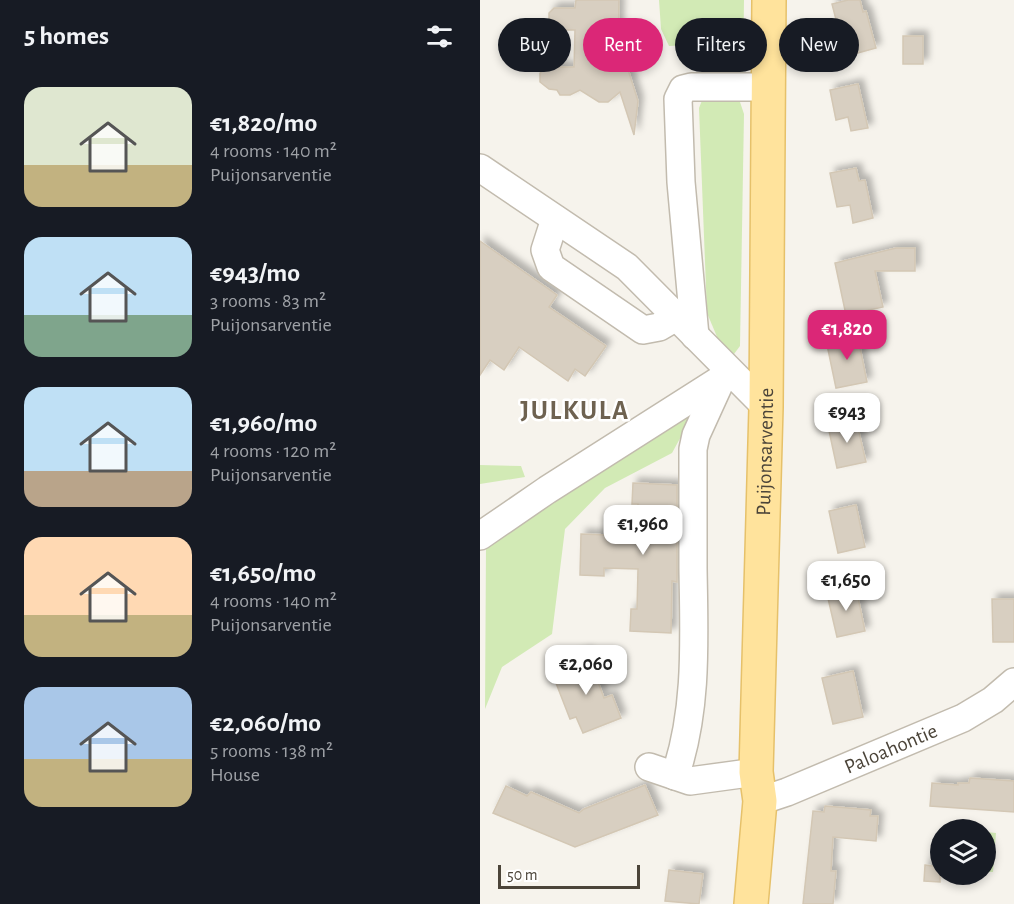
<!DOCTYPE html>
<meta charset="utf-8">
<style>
:root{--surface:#171b24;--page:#20242c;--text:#f1f3f6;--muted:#9ea1a6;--accent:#db2777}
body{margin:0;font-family:"Alegreya Sans",sans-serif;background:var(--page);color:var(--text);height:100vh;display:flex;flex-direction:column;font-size:22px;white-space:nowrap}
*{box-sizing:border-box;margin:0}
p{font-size:20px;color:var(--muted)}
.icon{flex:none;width:33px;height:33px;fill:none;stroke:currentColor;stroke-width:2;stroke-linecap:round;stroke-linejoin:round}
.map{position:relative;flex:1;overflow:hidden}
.drawer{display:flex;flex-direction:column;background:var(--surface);width:480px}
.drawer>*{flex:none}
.guide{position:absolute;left:18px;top:18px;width:426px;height:54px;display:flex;gap:12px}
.fabs{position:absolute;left:450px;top:819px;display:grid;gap:12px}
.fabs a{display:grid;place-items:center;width:66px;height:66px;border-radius:50%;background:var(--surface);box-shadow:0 3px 9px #0003;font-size:30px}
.scale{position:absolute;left:18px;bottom:15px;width:142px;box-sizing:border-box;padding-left:6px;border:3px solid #4b4439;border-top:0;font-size:16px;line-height:21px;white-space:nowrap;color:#4b4439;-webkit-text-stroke:4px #fff;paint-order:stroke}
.price{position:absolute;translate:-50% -51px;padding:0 14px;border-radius:12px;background:#fff;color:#222;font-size:20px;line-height:39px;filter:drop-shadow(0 2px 3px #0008)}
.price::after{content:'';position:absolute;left:50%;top:36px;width:18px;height:14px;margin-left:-9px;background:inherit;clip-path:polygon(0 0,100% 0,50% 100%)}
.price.active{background:var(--accent);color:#fff}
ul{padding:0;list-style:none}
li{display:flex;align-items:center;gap:18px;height:150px;padding:0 24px}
li span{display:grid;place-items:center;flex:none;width:168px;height:120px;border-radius:18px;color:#555}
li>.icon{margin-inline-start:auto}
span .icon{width:72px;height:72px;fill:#fffc;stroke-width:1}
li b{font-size:26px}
h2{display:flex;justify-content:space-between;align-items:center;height:72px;padding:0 24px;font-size:26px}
.pill{padding:0 21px;border-radius:27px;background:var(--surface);box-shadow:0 3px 9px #0003;font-size:21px;line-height:54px}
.pill.active{background:var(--accent);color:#fff}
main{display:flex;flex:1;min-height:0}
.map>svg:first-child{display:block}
.green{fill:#d2eab5}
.building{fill:#d8cfc1;stroke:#d3c7b4;stroke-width:1.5;filter:url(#shadow)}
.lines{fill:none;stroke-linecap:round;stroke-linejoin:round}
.minor-casing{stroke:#c2bbae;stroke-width:30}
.major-casing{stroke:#e6c16a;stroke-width:36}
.minor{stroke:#fff;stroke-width:27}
.major{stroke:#ffe39c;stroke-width:33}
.labels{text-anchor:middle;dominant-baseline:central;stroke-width:5;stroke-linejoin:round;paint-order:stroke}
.street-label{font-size:21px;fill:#4b4439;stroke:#fff}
.district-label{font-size:27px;font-weight:bold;letter-spacing:1.5px;fill:#6e6250;stroke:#fff}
</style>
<main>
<section class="drawer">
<h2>5 homes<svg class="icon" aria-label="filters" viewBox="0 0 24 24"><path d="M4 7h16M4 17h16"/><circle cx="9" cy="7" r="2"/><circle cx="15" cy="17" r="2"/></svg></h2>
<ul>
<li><span style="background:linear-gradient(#dfe7d0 65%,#c2b280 0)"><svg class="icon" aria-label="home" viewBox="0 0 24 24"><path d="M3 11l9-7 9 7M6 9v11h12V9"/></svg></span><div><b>€1,820/mo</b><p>4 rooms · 140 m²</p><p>Puijonsarventie</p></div></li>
<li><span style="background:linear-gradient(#bfe0f5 65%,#7fa58c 0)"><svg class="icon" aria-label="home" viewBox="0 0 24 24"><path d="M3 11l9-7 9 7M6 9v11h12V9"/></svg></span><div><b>€943/mo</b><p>3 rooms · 83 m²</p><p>Puijonsarventie</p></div></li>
<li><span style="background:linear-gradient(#bfe0f5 70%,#b9a48a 0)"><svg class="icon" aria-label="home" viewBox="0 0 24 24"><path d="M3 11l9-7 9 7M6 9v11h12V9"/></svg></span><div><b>€1,960/mo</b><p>4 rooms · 120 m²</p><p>Puijonsarventie</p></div></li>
<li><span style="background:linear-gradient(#ffd9b3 65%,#c2b280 0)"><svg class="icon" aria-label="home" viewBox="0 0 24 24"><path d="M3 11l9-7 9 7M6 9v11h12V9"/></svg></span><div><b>€1,650/mo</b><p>4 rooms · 140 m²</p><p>Puijonsarventie</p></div></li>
<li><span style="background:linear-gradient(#a9c7e8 60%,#c2b280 0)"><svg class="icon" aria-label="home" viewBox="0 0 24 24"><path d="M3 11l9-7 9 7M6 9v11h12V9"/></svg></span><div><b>€2,060/mo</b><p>5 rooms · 138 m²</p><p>House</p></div></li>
</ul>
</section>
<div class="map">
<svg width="534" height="904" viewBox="0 0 534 904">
<defs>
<filter id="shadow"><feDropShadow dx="5" dy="-5" stdDeviation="3" flood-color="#0004"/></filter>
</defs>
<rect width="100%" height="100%" fill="#f6f3ec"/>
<g class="green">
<polygon points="179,0 264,0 263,72 234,69 215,62 209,45 189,46 181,29"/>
<polygon points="248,97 260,102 264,114 260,346 254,354 243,351 227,313 219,108 223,98"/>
<polygon points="220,402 192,453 125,488 85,529 72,634 22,667 5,709 6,546"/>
<polygon points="0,465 41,466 45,477 0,484"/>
<polygon points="506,832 516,833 513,872 506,872"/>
</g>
<g class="building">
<polygon points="96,0 139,0 138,60 145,60 158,101 154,135 140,92 128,102 119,102 100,90 90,95 80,95 77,90 69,89 60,82 60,73 68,67 94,67 95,30 74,30 69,24 69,13 74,8 95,8"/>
<polygon points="368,0 380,0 383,12 386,11 396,48 374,54 371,41 362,43 352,4"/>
<rect x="423" y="36" width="20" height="28"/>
<polygon points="378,84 388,128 371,131 368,117 356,120 350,90"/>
<polygon points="376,168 379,181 385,180 393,218 373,223 370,205 357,207 350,173"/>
<polygon points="0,241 77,295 69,307 126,346 105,376 95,369 88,381 39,347 24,370 10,360 0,375"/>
<polygon points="416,248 435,248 435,271 395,271 403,307 366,315 355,263"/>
<polygon points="377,333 387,382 356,388 346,340"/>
<polygon points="376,420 386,462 357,468 348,426"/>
<polygon points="153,483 197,485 197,582 192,581 191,633 150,631 151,609 157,609 158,569 124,568 124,576 100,575 101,534 157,536 158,504 152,504"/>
<polygon points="376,505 385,547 358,553 349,511"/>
<polygon points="376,588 385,631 357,637 347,594"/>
<polygon points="512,599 534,599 534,642 513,642"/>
<polygon points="107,652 124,698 132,695 141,718 103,733 96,717 90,719 74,678 93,670 89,659"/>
<polygon points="373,671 383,717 353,724 342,678"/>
<polygon points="490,778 534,781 534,812 450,806 452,783 478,785 478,783 489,783"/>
<polygon points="165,785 178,815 95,847 13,813 26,786 47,796 51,792 99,813 104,809"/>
<polygon points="345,806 391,810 390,816 398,816 396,841 353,837 351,871 356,871 353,904 323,904 333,811 344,812"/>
<polygon points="445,865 460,867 460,882 444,881"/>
<polygon points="189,870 223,874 219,904 185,901"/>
</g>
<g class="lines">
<defs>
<g id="minor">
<polyline points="0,168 147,267 286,407"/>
<polyline points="75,219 65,250 71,267 163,330 179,327 196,317"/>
<polyline points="215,336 201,182 198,99 203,89 211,87 288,87"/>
<polyline points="0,536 67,490 243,378"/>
<polyline points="169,767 210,781 276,772"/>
<path d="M195,776c23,-67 19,-138 18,-208 0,-40 0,-80 0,-119l3,-14 26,-57"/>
<path id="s1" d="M280,801l27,-9 176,-74 30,-18 21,-18"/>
</g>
<g id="major">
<path id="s2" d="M271,904l9,-103 -4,-29 10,-365 3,-407"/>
</g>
</defs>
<use href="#minor" class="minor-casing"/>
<use href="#major" class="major-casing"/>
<use href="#minor" class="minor"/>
<use href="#major" class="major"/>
</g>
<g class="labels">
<g class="street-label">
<text stroke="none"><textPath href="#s2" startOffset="453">Puijonsarventie</textPath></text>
<text stroke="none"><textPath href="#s1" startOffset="141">Paloahontie</textPath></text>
</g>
<g class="district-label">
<text x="95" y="410">JULKULA</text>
</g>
</g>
</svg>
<div class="fabs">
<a><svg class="icon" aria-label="layers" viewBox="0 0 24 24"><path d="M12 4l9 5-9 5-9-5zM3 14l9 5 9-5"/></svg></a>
</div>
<div class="scale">50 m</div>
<b class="price active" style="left:367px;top:361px">€1,820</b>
<b class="price" style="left:367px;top:444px">€943</b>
<b class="price" style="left:163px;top:556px">€1,960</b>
<b class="price" style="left:366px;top:612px">€1,650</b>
<b class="price" style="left:106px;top:696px">€2,060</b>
<div class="guide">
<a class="pill">Buy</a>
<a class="pill active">Rent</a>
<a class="pill">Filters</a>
<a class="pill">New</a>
</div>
</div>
</main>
